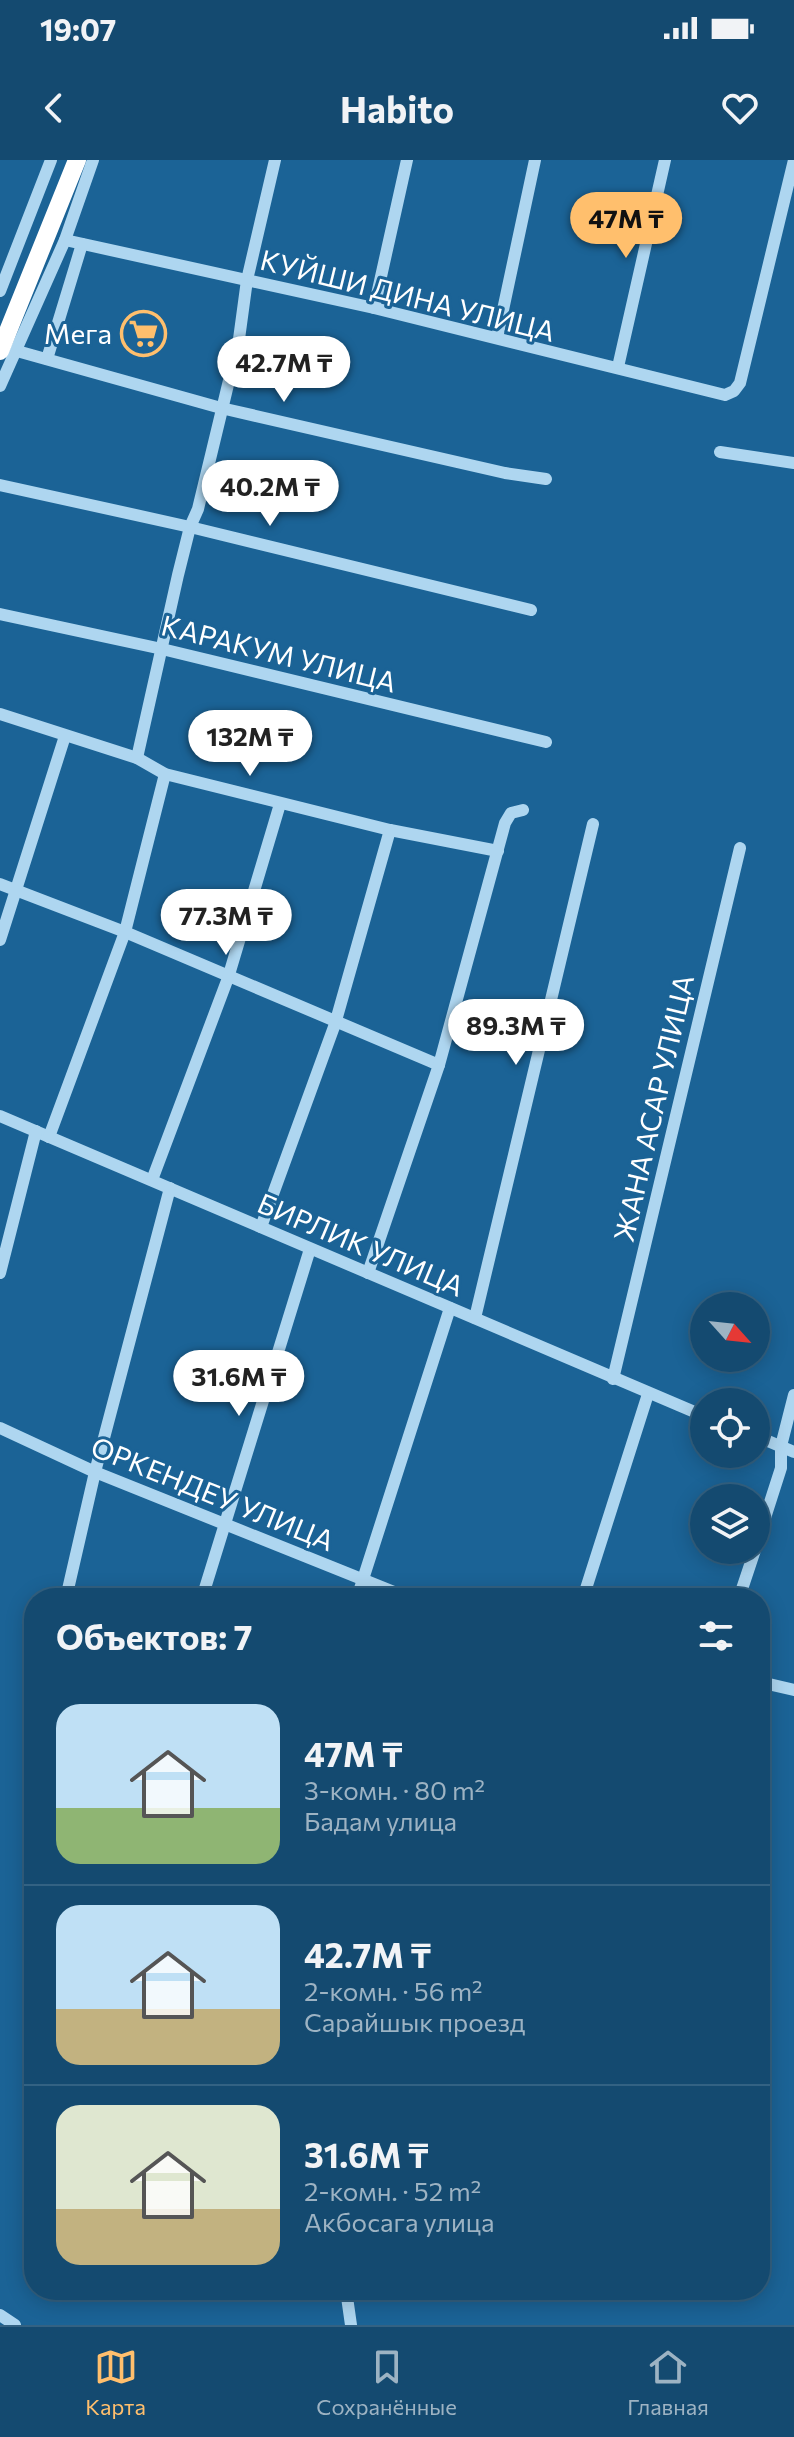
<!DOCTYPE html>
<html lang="ru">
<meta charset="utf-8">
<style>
:root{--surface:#144a70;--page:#1d5175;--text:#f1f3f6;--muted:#9db3c3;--line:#336283;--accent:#ffbf6d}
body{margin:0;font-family:Commissioner,sans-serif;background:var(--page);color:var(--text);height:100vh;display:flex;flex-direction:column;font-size:30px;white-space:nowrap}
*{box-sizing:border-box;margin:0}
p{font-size:26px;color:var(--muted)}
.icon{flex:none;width:44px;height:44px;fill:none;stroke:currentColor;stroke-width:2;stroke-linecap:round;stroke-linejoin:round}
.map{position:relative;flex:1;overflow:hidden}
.panel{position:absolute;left:24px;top:1428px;width:746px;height:712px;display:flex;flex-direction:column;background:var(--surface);border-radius:32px;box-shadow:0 4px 20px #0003,0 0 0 2px var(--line)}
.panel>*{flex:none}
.needle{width:52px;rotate:117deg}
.fabs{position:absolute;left:690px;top:1132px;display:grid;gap:16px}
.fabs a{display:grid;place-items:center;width:80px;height:80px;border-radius:50%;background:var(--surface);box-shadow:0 4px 20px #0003,0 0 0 2px var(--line);font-size:40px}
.price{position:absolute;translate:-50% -68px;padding:0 18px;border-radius:28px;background:#fff;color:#222;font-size:26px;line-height:52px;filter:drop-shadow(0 2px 4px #0008)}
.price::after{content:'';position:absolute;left:50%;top:48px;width:24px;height:18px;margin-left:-12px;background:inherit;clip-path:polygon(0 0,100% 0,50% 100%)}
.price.current{background:var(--accent);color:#111}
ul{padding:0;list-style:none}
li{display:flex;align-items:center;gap:24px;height:200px;padding:0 32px}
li+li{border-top:2px solid var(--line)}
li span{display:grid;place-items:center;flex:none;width:224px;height:160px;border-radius:24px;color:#555}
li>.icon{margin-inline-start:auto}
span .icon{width:96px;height:96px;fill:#fffc;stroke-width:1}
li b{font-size:34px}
h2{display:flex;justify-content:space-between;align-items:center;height:96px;padding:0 32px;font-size:34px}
.status{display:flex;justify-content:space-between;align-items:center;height:56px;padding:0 40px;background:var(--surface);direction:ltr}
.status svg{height:22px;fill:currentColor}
header{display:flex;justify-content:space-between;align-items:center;height:104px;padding:0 32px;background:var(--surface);font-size:36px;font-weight:700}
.menu{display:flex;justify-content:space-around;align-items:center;height:112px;border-top:2px solid var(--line);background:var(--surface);font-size:22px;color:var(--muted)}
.menu a{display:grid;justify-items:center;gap:4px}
.menu .current{color:var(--accent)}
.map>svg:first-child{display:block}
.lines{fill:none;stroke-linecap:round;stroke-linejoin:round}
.minor{stroke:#aed6f0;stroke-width:12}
.highway{stroke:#fff;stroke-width:18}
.labels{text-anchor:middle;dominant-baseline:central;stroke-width:6;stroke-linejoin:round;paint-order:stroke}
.street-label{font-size:28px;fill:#fff;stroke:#1b6396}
.poi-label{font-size:28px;fill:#fff;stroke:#1b6396;text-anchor:end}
</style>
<div class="status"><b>19:07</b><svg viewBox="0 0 49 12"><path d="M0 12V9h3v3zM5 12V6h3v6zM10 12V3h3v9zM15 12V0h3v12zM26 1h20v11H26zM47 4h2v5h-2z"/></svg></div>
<header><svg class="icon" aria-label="back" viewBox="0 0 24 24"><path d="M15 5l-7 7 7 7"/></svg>Habito<svg class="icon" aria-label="heart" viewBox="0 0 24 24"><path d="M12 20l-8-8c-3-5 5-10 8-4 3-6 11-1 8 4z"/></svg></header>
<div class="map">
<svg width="794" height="2165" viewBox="0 0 794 2165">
<rect width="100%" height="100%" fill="#1b6396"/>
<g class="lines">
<g class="minor">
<polyline points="65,80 374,148 725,235 734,231 740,223 794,0"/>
<polyline points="0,131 51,0"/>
<polyline points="374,148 407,0"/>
<polyline points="497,178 535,0"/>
<polyline points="17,191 221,248 505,313 546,319"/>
<polyline points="47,199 82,84"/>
<polyline points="618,207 665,0"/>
<polyline points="0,226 65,80 93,0"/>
<polyline points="720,292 794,303"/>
<polyline points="0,325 190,367 531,450"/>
<polyline points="0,454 162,489 546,582"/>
<polyline points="0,554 137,598 165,614 390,670 498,691"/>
<polyline points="137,598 178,415 190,367 198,349 239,179 247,120 275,0"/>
<polyline points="0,724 125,772 439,905"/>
<polyline points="0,780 65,576"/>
<polyline points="0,956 704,1256"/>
<polyline points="49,977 125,772 165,614"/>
<polyline points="152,1020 228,818 280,644"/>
<polyline points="261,1067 335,864 390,670"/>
<polyline points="0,1113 36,971"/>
<polyline points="368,1113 439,905 505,663 511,653 523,650"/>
<polyline points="475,1158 593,664"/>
<polyline points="613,1219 740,688"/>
<polyline points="0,1268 95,1312 409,1438"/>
<polyline points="756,1276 794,1292"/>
<polyline points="756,1386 781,1308 781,1286 794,1235"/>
<polyline points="66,1438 95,1312 170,1028"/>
<polyline points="202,1438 310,1089"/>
<polyline points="357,1438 450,1148"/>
<polyline points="583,1438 648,1234"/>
<polyline points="739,1438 755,1390"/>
<polyline points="760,1522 794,1530"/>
<polyline points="346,2130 351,2165"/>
<polyline points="0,2155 15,2165"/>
</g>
<polyline class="highway" points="0,191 77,0"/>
</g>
<defs>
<symbol id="supermarket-ring" viewBox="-11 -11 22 22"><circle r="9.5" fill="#1b6396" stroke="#ffbf6d" stroke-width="1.5"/><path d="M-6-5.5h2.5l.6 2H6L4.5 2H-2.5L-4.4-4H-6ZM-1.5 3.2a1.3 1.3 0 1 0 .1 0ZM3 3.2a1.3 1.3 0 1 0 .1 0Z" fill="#ffbf6d"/></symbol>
</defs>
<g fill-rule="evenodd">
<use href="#supermarket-ring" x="118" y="148" width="51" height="51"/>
</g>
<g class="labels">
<g class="street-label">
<text transform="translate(408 135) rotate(14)">КУЙШИ ДИНА УЛИЦА</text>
<text transform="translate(279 493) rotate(14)">КАРАКУМ УЛИЦА</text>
<text transform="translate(653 948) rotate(-77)">ЖАНА АСАР УЛИЦА</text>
<text transform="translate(361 1084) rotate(23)">БИРЛИК УЛИЦА</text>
<text transform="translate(213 1333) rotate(22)">ОРКЕНДЕУ УЛИЦА</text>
</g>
<g class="poi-label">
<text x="112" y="173">Мега</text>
</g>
</g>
</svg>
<div class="fabs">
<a><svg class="needle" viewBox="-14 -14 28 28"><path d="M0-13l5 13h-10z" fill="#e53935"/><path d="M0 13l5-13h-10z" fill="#9db3c3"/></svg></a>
<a><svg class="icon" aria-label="locate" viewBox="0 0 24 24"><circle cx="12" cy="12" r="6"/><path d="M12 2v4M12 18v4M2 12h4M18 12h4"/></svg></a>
<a><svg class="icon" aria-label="layers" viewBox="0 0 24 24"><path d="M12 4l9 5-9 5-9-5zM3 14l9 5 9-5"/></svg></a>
</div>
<b class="price current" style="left:626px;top:100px">47M ₸</b>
<b class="price" style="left:284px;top:244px">42.7M ₸</b>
<b class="price" style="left:270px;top:368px">40.2M ₸</b>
<b class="price" style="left:250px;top:618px">132M ₸</b>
<b class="price" style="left:226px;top:797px">77.3M ₸</b>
<b class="price" style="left:516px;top:907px">89.3M ₸</b>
<b class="price" style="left:239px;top:1258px">31.6M ₸</b>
<section class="panel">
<h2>Объектов: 7<svg class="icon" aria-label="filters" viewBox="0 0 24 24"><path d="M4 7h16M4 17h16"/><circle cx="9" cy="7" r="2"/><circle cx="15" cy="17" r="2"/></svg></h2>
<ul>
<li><span style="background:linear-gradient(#bfe0f5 65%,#8fb573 0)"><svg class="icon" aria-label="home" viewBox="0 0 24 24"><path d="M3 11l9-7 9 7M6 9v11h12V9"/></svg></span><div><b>47M ₸</b><p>3-комн. · 80 m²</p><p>Бадам улица</p></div></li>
<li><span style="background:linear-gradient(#bfe0f5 65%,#c2b280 0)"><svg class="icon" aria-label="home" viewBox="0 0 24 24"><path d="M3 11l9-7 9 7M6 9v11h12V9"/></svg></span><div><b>42.7M ₸</b><p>2-комн. · 56 m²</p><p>Сарайшык проезд</p></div></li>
<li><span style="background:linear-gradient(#dfe7d0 65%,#c2b280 0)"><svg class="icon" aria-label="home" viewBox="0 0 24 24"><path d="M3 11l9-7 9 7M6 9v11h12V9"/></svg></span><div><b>31.6M ₸</b><p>2-комн. · 52 m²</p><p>Акбосага улица</p></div></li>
</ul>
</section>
</div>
<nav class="menu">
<a class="current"><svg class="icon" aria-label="map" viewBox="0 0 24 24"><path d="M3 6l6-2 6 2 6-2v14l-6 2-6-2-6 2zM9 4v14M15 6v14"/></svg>Карта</a>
<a><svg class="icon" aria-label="saved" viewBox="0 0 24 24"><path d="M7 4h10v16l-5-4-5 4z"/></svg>Сохранённые</a>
<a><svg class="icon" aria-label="home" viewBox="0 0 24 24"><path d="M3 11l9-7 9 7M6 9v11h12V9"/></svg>Главная</a>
</nav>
